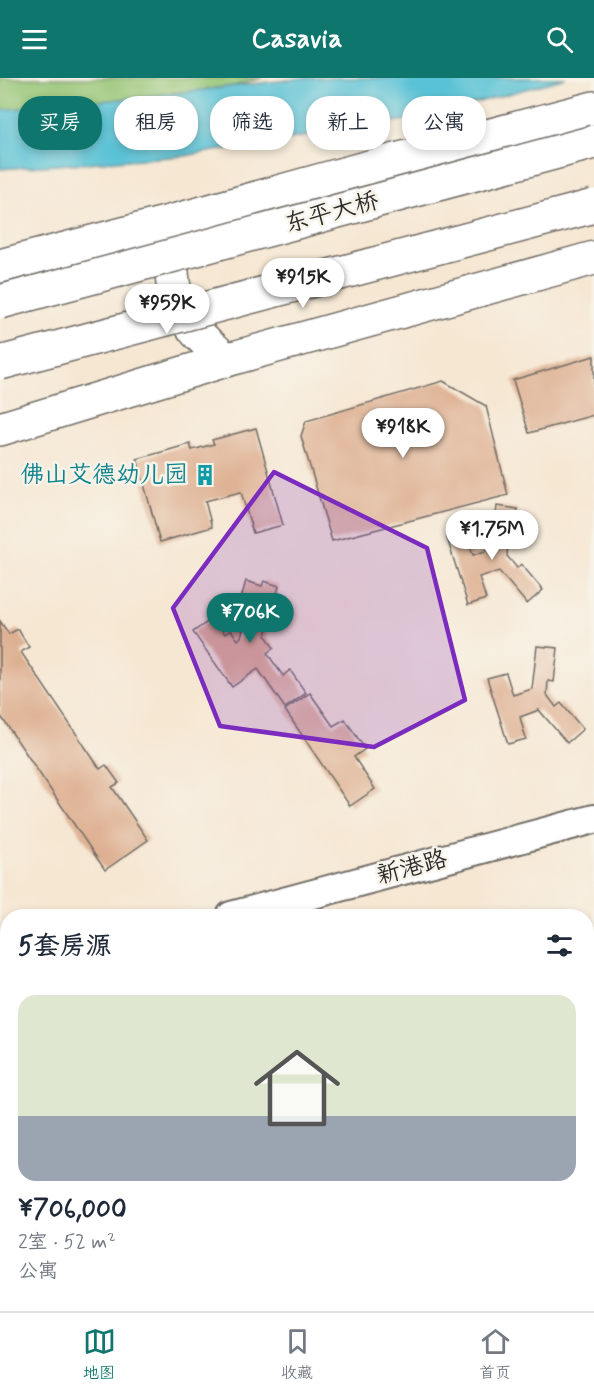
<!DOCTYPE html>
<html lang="zh">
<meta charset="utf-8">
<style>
:root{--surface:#fff;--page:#f2f2f3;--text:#1f2937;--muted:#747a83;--line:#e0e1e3;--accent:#0f766e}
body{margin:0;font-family:Mynerve,"LXGW WenKai TC",sans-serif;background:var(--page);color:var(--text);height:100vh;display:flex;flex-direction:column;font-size:22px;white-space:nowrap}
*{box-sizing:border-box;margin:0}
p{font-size:20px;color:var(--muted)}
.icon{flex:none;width:33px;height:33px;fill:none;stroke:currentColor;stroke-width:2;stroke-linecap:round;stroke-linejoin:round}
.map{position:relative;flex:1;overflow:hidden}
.sheet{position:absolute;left:0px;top:831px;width:594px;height:402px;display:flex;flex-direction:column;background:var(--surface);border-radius:24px 24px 0 0;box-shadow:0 3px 9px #0003}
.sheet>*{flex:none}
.banner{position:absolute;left:18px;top:18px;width:558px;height:54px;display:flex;gap:12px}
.price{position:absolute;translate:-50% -51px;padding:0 14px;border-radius:21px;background:#fff;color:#222;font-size:20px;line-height:39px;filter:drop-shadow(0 2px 3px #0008)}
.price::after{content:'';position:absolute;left:50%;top:36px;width:18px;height:14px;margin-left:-9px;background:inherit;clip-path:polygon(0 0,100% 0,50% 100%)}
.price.on{background:var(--accent);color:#fff}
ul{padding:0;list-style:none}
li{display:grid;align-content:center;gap:12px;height:318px;padding:0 18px}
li+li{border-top:2px solid var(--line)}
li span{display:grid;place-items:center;height:186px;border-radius:18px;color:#555}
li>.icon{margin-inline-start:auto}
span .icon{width:108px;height:108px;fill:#fffc;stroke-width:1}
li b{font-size:26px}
h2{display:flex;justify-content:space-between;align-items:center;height:72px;padding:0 18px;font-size:26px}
.tag{padding:0 21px;border-radius:24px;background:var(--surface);box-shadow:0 3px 9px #0003;font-size:21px;line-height:54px}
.tag.on{background:var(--accent);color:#fff}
header{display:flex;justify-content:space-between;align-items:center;height:78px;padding:0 18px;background:var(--accent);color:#fff;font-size:27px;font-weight:700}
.dock{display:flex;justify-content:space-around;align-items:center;height:84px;border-top:2px solid var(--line);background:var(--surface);font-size:16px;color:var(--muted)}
.dock a{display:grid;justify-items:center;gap:3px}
.dock .on{color:var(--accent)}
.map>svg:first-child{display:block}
.green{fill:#94c474;stroke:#607850;stroke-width:1.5}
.water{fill:#5ac2d6;stroke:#427680;stroke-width:1.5}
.building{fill:#deb092}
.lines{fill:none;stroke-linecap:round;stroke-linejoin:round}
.tertiary-casing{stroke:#726d66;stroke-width:32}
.secondary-casing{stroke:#726d66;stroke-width:36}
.path{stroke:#726d66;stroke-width:4;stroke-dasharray:1.5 4.5;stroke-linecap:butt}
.tertiary{stroke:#fff;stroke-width:28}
.secondary{stroke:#fff;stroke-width:33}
.secondary-bridge-casing{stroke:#726d66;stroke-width:36;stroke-linecap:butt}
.secondary-bridge{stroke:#fff;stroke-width:33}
.marked{fill:#7b2cbf;fill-opacity:0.2;stroke:#7b2cbf;stroke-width:4.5;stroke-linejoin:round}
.labels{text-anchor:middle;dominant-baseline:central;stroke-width:5;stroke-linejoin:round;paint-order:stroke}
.street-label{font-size:24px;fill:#2b2b2b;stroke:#f7f3e8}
.culture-label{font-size:24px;fill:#0d838f;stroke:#f7f3e8;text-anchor:end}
</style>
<header><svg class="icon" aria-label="menu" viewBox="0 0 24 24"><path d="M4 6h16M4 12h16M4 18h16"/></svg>Casavia<svg class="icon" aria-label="search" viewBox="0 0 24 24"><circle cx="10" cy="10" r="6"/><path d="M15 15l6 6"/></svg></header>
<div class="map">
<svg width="594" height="1233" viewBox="0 0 594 1233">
<rect width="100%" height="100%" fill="#f7f3e8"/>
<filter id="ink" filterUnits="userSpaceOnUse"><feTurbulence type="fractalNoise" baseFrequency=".0167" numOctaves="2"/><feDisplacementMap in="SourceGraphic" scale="12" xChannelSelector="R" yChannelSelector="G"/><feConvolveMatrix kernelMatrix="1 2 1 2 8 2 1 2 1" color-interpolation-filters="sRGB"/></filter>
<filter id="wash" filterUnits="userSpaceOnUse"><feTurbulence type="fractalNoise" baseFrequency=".008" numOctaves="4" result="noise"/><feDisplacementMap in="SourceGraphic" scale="24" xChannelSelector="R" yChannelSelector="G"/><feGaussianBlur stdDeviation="1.35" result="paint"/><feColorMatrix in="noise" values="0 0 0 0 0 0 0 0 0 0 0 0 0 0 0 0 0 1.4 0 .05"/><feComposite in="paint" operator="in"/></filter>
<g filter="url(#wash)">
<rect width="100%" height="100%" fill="#f6e7d3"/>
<g class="green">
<polygon points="0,0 262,0 223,11 6,33 0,33"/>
<polygon points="0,1188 7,1200 8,1226 23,1226 28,1233 0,1233"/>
</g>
<polygon class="water" points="304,0 566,0 425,39 184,78 0,91 0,32 133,20"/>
<g id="blocks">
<g class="building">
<polygon points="594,278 594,337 529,355 513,302"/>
<polygon points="443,303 486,328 508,417 332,463 301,358 306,343"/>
<polygon points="256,350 283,447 253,455 241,414 205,423 212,449 160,464 137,381 190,366 192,372 214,366 212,362"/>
<polygon points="497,428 518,431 514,464 508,464 507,478 517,490 521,486 543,512 527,526 499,493 479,499 486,521 468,527 447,460 466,455 473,477 492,471"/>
<polygon points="246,503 262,508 264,503 279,508 266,558 274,570 267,575 283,598 290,592 306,615 285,630 258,591 232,609 193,554 213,540 225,556 231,552 238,562 241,559 243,552 237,550 239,543 231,540 236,523 240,524"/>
<polygon points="0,543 9,556 18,551 29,569 21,574 100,691 106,687 119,705 112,709 148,762 105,792 0,637"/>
<polygon points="537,568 558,570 554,604 548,603 547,617 556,629 561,625 583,651 567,665 539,632 520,639 526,661 508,666 487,600 506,595 513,617 532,611"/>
<polygon points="310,615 333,648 345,641 365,671 354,679 375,711 350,728 285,632"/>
<polygon points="586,851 594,855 594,920 586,915"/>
</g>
</g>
</g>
<g filter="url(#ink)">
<use href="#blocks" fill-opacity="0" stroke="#726d66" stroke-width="1.5"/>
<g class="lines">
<defs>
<g id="tertiary">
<polyline points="231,838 594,741"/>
<polyline points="0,900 8,898"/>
</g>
<g id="secondary">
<path d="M178,151c-11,35 -8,69 15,99 9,12 23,22 33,32"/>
<polyline points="0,188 181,141 358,92 594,30"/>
<polyline points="0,351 226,282 594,180"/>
<polyline points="0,993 8,1005"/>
<polyline points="0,1046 8,1058"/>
<polyline points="120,1226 125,1233"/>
<polyline points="156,1226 161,1233"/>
</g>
</defs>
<use href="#tertiary" class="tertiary-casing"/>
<use href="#secondary" class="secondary-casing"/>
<g class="path">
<polyline points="0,1148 8,1159"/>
<polyline points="51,1226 56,1233"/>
</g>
<use href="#tertiary" class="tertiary"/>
<use href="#secondary" class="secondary"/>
<defs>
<g id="secondary-bridge">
<polyline points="0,224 594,64"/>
<polyline points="0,285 594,128"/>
</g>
</defs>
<use href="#secondary-bridge" class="secondary-bridge-casing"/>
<use href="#secondary-bridge" class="secondary-bridge"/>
</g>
</g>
<path class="marked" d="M274,394l153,76 38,152 -91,47 -154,-21 -47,-118z"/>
<defs>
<symbol id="building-bare" viewBox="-9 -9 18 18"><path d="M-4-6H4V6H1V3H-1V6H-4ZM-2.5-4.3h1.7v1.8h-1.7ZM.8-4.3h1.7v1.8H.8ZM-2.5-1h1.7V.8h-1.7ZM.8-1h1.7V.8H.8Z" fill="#0f9aa8" stroke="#f7f3e8" stroke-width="2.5" paint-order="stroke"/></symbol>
</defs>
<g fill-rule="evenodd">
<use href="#building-bare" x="190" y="382" width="30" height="30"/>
</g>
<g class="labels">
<g class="street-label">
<text transform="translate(332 135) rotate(-15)">东平大桥</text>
<text transform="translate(412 790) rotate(-15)">新港路</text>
</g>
<g class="culture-label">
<text x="188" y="397">佛山艾德幼儿园</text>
</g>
</g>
</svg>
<b class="price" style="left:303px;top:231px">¥915K</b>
<b class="price" style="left:167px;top:257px">¥959K</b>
<b class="price" style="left:403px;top:381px">¥918K</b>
<b class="price" style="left:492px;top:483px">¥1.75M</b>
<b class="price on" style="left:250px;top:566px">¥706K</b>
<div class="banner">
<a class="tag on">买房</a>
<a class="tag">租房</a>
<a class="tag">筛选</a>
<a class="tag">新上</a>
<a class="tag">公寓</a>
</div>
<section class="sheet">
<h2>5套房源<svg class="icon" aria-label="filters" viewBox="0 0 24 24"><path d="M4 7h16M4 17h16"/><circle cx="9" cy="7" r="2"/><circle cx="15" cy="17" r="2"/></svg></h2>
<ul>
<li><span style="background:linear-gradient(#dfe7d0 65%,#9aa5b1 0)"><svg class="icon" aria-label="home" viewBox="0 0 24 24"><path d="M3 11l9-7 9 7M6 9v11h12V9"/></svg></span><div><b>¥706,000</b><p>2室 · 52 m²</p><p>公寓</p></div></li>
</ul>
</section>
</div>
<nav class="dock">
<a class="on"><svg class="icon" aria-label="map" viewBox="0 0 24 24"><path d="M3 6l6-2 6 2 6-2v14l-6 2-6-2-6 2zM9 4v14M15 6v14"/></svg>地图</a>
<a><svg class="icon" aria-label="saved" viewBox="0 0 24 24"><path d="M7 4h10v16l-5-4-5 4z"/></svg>收藏</a>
<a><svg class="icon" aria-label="home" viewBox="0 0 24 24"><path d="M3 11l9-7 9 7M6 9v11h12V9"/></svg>首页</a>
</nav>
